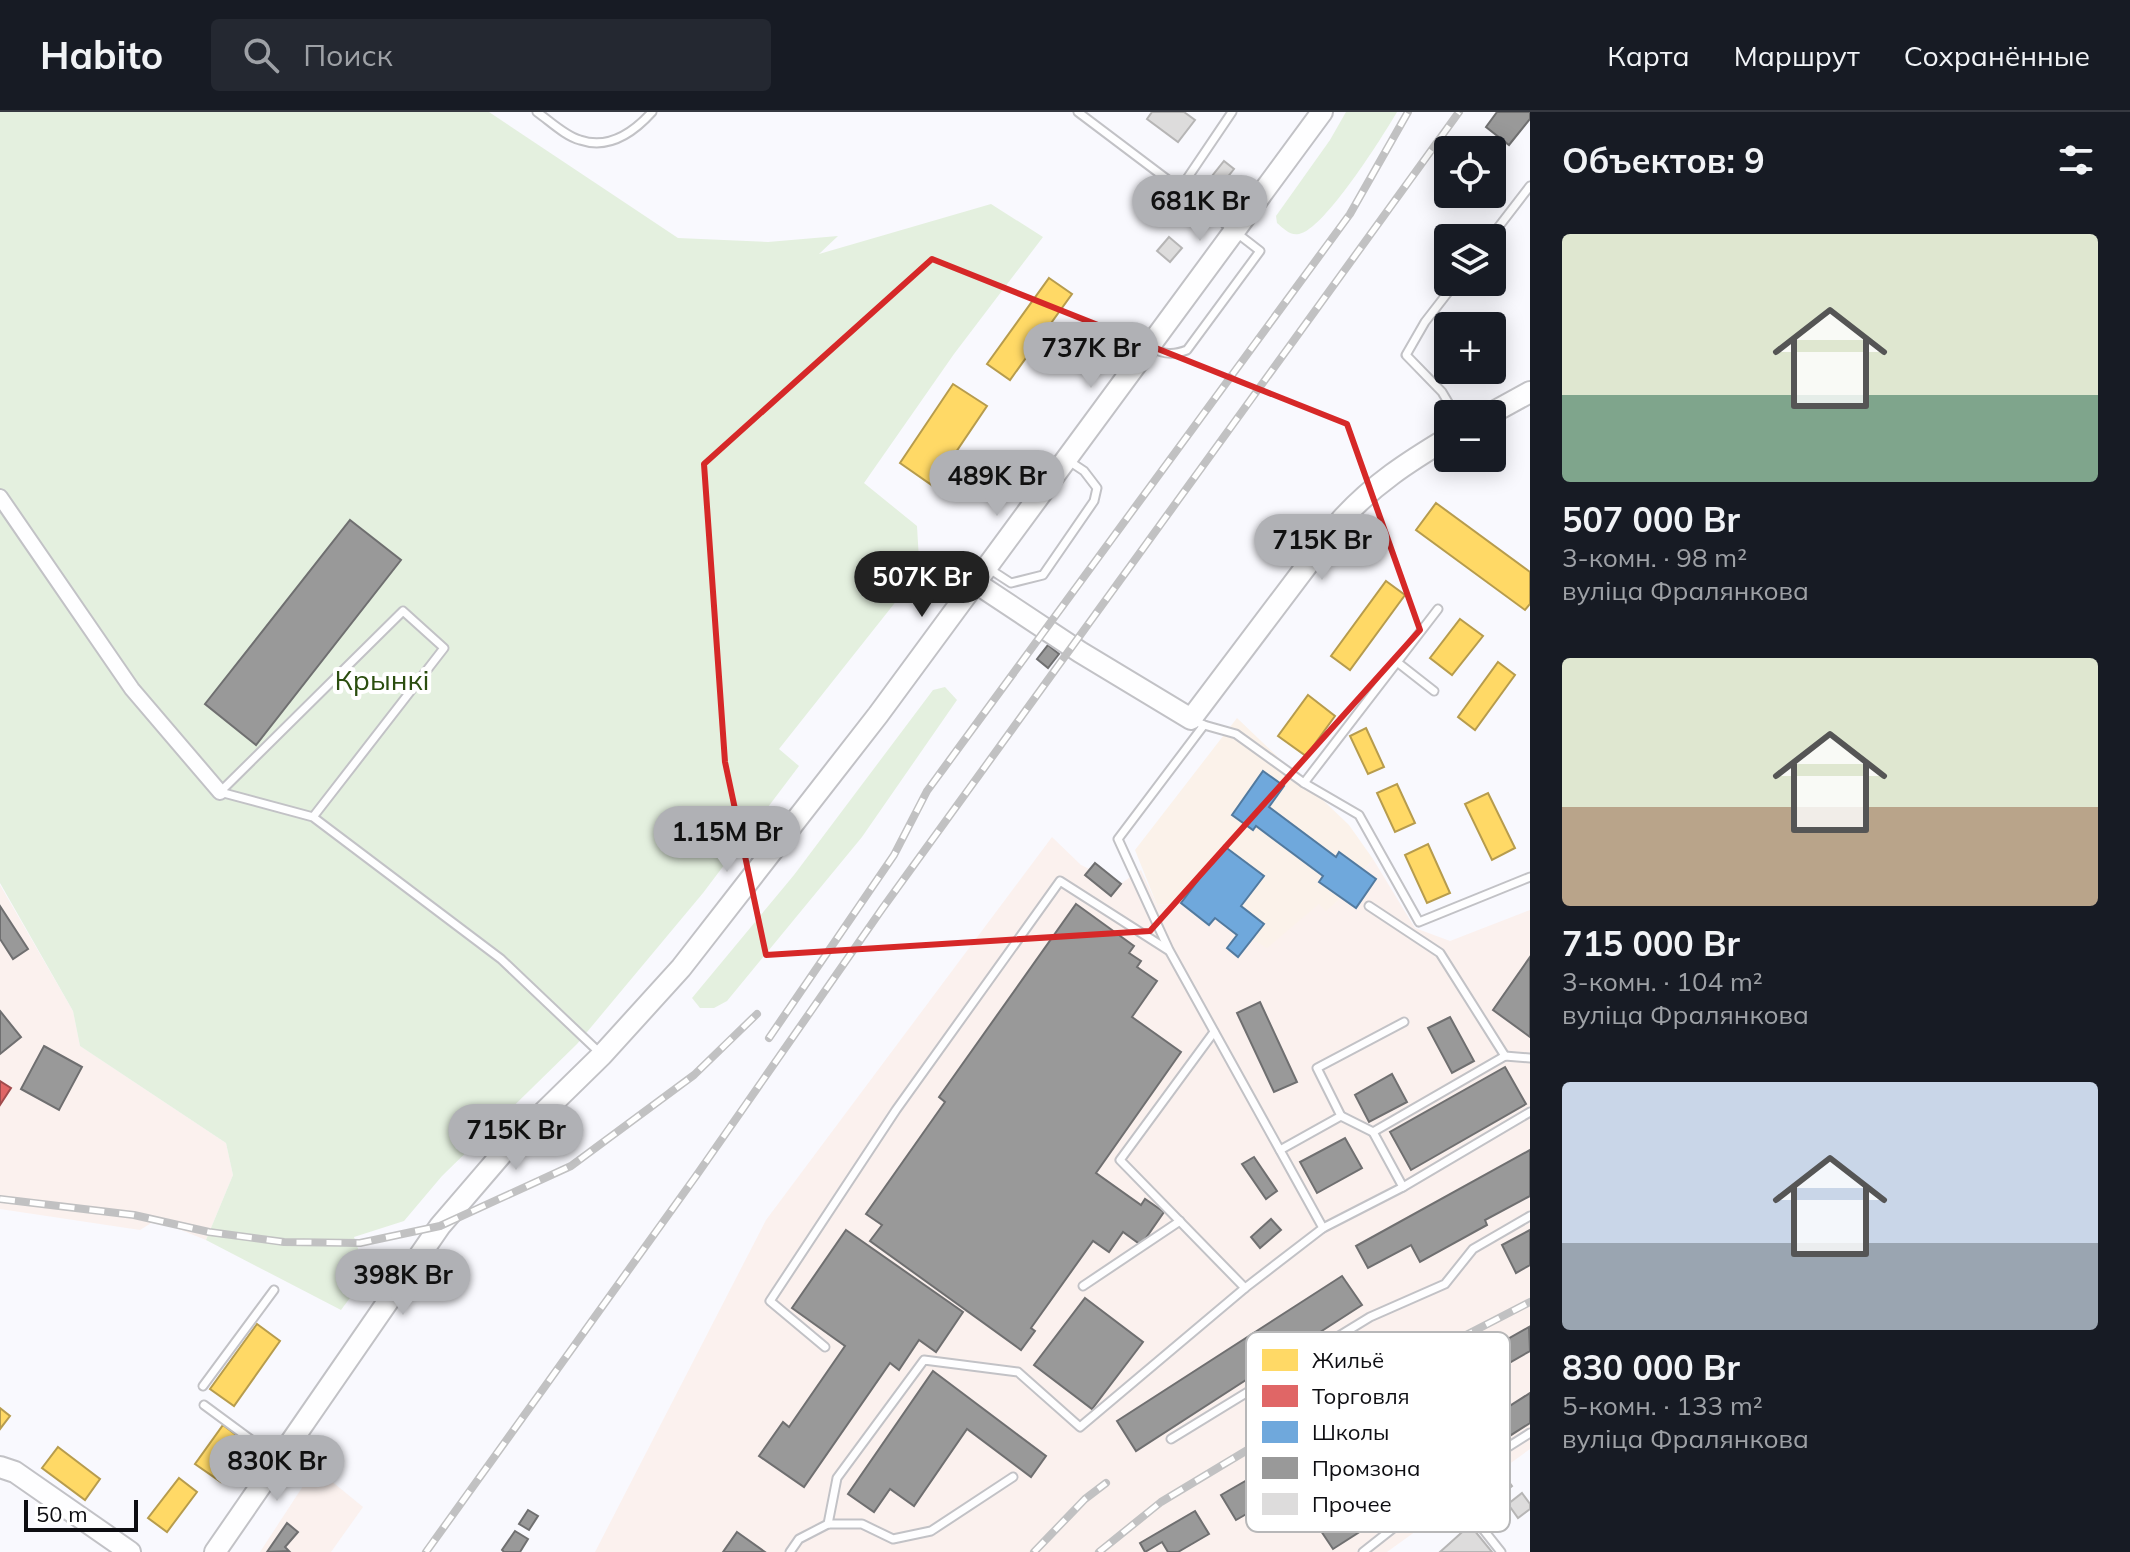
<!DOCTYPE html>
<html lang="ru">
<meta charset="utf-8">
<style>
:root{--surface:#171b24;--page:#242831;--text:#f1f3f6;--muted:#9ea1a6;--line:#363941;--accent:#b0b1b5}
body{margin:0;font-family:Mulish,sans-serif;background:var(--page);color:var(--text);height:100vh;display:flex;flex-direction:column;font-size:30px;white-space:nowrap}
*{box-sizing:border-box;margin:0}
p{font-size:26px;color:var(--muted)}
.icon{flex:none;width:44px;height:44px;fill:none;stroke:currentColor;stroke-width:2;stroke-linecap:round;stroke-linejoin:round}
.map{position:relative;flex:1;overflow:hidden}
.drawer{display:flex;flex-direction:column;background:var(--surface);width:600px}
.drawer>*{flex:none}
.tools{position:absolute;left:1434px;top:24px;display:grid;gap:16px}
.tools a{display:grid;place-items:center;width:72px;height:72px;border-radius:8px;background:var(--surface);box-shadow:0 4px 20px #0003;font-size:40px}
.scale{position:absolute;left:24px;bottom:20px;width:114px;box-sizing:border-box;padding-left:8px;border:4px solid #0e0e12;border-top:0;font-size:22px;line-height:28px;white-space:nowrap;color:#0e0e12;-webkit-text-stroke:6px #fff;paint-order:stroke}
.price{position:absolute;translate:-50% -68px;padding:0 18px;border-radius:28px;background:var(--accent);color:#111;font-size:26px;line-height:52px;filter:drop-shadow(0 2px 4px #0008)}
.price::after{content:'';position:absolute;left:50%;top:48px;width:24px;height:18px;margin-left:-12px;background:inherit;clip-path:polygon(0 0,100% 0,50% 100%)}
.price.current{background:#222;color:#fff}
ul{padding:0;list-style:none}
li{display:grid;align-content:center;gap:16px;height:424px;padding:0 32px}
li span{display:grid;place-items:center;height:248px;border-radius:8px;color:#555}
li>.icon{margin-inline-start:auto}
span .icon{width:144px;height:144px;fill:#fffc;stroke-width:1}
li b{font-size:34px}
h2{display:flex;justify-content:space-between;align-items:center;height:96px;padding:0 32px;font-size:34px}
header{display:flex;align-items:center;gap:48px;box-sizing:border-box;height:112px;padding:0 40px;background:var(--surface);border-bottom:2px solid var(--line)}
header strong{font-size:38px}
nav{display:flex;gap:44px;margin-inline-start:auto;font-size:28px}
.search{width:560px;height:72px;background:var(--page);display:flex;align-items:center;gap:20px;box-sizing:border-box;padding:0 28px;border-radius:8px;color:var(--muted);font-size:30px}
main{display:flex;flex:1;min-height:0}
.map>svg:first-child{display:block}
.industrial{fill:#fbf1ee}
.education{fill:#fbf2ea}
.green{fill:#e4f0df}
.homes{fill:#ffd966;stroke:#b79c4d;stroke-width:2}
.shops{fill:#e06666;stroke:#a14c4d;stroke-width:2}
.schools{fill:#6fa8dc;stroke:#527a9f;stroke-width:2}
.industry{fill:#999;stroke:#6f6f70;stroke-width:2}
.building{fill:#dddcdc;stroke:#b6b5b5;stroke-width:2}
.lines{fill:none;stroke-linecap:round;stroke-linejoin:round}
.lane-casing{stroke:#c2c2c6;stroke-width:11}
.street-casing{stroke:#c2c2c6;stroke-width:18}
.secondary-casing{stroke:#c2c2c6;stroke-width:24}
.lane{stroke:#fefeff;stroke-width:7}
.street{stroke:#fefeff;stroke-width:14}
.secondary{stroke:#fefeff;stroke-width:20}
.rail-casing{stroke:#c1c1c2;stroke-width:8}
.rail{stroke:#fff;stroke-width:5;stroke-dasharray:15;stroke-linecap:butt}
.marked{fill:none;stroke:#d62828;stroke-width:6;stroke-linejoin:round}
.labels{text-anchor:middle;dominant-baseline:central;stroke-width:8;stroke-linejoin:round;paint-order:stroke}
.park-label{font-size:28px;fill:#2b4e0f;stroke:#fff}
.key{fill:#fff;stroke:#b7b7b8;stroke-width:2}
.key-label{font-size:22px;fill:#0e0e12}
</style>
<header>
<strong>Habito</strong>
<div class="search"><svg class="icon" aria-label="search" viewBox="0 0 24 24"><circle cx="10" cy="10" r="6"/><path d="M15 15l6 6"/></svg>Поиск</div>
<nav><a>Карта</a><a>Маршрут</a><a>Сохранённые</a></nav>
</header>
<main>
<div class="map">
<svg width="1530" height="1440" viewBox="0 0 1530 1440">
<rect width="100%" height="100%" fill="#f9f9fe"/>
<g class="industrial">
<polygon points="1052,725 1081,753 1120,772 1141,758 1157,793 1181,791 1215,806 1320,792 1326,798 1341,786 1373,747 1415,816 1450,829 1530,798 1530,1337 1387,1440 595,1440 766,1108"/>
<polygon points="0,773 73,899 80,934 226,1031 233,1063 206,1128 156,1108 140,1118 0,1097"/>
<polygon points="319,1359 363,1395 331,1440 260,1440 305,1371"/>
</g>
<polygon class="education" points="1237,606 1349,713 1373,747 1341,786 1326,799 1319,792 1267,836 1215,806 1181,791 1157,793 1135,738"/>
<g class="green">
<polygon points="0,0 489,0 678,126 768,130 838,124 819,142 991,92 1043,125 954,242 864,371 917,414 919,448 909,473 779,637 799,654 703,781 577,932 442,1064 404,1109 354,1125 367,1163 341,1198 206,1128 233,1063 226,1031 80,934 73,899 0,771"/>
<path d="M1346,0h51c-14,24 -73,118 -98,122 -9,2 -16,-6 -22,-11l-1,-7 54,-76z"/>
<polygon points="945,575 957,588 862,725 727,889 714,896 700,896 692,886 794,763 933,578"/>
</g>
<g class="homes">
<polygon points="1049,166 1072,182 1010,268 987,252"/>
<polygon points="953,272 987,294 933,374 900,351"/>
<polygon points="1436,391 1530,460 1530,492 1525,498 1416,418"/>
<polygon points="1386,469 1405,483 1350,558 1331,544"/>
<polygon points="1460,507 1483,524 1452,563 1430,546"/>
<polygon points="1498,550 1515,563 1475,618 1458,605"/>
<polygon points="1308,583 1335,604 1306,644 1278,624"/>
<polygon points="1366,616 1384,655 1368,662 1350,624"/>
<polygon points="1397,672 1415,711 1395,720 1377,681"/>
<polygon points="1488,681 1515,736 1492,748 1465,692"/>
<polygon points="1428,732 1450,781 1427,791 1405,743"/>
<polygon points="257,1212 280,1229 234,1294 210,1277"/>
<polygon points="0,1296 10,1304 0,1317"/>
<polygon points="223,1313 248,1332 221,1370 195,1352"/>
<polygon points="58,1335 100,1367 85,1388 42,1356"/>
<polygon points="179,1366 197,1380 167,1420 148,1406"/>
</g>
<polygon class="shops" points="0,969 11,976 0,993"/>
<g class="schools">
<polygon points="1263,659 1284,674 1269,695 1336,745 1339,740 1376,767 1356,796 1319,770 1323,764 1256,714 1253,718 1232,703"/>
<polygon points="1224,734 1264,764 1241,794 1264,812 1238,845 1227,836 1237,823 1215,806 1209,813 1181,791"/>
</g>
<g class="industry">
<polygon points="1497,0 1530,0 1530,7 1509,33 1486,15"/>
<polygon points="350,408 401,448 256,633 205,592"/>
<polygon points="1048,533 1059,542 1048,556 1037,547"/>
<polygon points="1095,751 1121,772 1111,784 1085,763"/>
<polygon points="1076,792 1134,834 1129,841 1141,849 1137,855 1157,869 1132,905 1181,940 1096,1061 1141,1093 1145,1087 1164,1100 1141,1133 1123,1120 1109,1140 1093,1129 1031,1216 1035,1219 1021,1238 870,1129 882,1113 866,1102 945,990 939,985"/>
<polygon points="0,794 28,837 13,847 0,827"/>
<polygon points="1530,845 1530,925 1493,898"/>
<polygon points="1260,890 1297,970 1274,980 1237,901"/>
<polygon points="0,899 21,925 0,942"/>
<polygon points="1450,905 1474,949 1452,961 1428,916"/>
<polygon points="44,934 82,955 59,998 21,977"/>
<polygon points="1505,955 1526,992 1411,1058 1390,1020"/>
<polygon points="1392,962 1407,990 1369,1010 1355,983"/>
<polygon points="1345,1026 1362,1056 1317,1081 1300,1050"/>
<polygon points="1530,1038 1530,1084 1485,1108 1487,1113 1420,1150 1411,1133 1368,1156 1356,1134"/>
<polygon points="1254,1045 1277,1079 1266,1087 1242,1052"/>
<polygon points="1271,1107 1281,1118 1260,1136 1251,1125"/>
<polygon points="846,1118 963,1200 936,1240 919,1228 899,1258 890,1251 804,1375 759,1344 783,1310 789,1315 845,1234 792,1196"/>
<polygon points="1530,1118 1530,1153 1516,1161 1502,1133"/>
<polygon points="1342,1164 1362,1193 1136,1339 1117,1309"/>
<polygon points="1085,1186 1143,1230 1092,1297 1034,1253"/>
<polygon points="1529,1215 1530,1239 1236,1408 1221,1383 1454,1249 1458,1255"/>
<polygon points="933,1259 1046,1344 1031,1365 967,1317 914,1394 890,1377 874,1400 848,1382"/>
<polygon points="1530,1281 1530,1311 1333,1437 1319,1416"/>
<polygon points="528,1398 538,1404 529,1418 519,1412"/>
<polygon points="1195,1399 1209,1422 1178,1440 1168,1440 1162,1430 1145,1440 1140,1431"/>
<polygon points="287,1411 298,1420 285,1435 289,1439 267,1440"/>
<polygon points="515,1419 528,1427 520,1440 504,1440 502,1438"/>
<polygon points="737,1420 765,1440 723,1440"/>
</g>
<g class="building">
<polygon points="1152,0 1184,0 1195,8 1178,30 1147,7"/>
<polygon points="1224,49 1234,57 1214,82 1204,74"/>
<polygon points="1169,125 1182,136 1170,150 1157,139"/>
<polygon points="1504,1363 1512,1374 1500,1384 1491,1372"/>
<polygon points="1522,1381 1530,1392 1530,1397 1518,1406 1508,1392"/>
<polygon points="1470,1413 1492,1440 1440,1440"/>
</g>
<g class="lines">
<defs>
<g id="lane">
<path d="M537,0c13,9 28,24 43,28 29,10 53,-7 72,-28"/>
<polyline points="1078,0 1180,77"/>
<polyline points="1490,126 1530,74"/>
<path d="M1151,235c12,8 23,8 36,3l73,-99 -80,-62 52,-77"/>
<polyline points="1455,302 1442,280 1406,243 1425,210 1456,170"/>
<polyline points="988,456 1011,471 1043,463 1094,389 1097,376 1084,359 1069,349"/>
<polyline points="1397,550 1434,579"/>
<polyline points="1204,613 1236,622 1304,671 1359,703 1419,810 1530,765"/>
<polyline points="1304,671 1438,497"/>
<polyline points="313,705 444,536 403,499 220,680 313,705 501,847 600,941"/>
<polyline points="1369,794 1440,841 1505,944"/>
<polyline points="1214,920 1120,1048 1245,1176"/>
<polyline points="1341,1004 1373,1020 1505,944 1530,946"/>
<polyline points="1373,1020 1403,1075"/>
<polyline points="1280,1038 1341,1004 1317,956 1404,910"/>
<polyline points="1323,1116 1403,1075 1530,1000"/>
<polyline points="1083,1174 1180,1109"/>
<polyline points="825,1235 770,1189 896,998 1060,769 1168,838"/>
<polyline points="203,1274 274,1178"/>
<polyline points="204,1293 277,1347"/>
<polyline points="1171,1327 1370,1205 1445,1172 1473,1137 1530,1104"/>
<polyline points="1448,1373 1530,1321"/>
<polyline points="828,1412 837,1366 924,1248 1018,1260 1080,1315 1245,1176 1323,1116 1169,838 1118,727 1204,613 1195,609"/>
<polyline points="790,1440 799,1427 828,1412 862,1412 893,1427 931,1419 1013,1365"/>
<polyline points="1363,1440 1448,1373 1501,1440"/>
</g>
<polyline id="street" points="0,385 132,577 220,680"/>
<g id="secondary">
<polyline points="1490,302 1530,280"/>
<path d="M976,471l104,69 111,67 151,-200c32,-35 66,-57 106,-81"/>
<polyline points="0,1355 15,1360 130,1440"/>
<polyline points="215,1440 440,1114 507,1036 602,943 681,856 878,603 1322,0"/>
</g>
</defs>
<use href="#lane" class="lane-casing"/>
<use href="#street" class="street-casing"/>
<use href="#secondary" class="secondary-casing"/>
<use href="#lane" class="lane"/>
<use href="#street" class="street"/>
<use href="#secondary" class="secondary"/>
<defs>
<g id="rail">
<polyline points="769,926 894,743 927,679 1350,102 1408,0"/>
<polyline points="0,1087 134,1103 209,1120 284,1130 360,1131 440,1114 571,1054 694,963 757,902"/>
<polyline points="426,1440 696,1064 882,797 1459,0"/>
<polyline points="1034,1440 1085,1387 1106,1371"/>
<polyline points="1099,1440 1161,1390 1269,1325 1530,1190"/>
</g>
</defs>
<use href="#rail" class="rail-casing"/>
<use href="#rail" class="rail"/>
</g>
<path class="marked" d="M932,147l415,165 73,206 -270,301 -384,24 -41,-193 -21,-298z"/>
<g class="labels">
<g class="park-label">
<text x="382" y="567">Крынкі</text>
</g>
</g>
<rect x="1246" y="1220" width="264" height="200" rx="12" class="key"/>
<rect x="1262" y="1237" width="36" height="22" fill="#ffd966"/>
<rect x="1262" y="1273" width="36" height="22" fill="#e06666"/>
<rect x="1262" y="1309" width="36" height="22" fill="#6fa8dc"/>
<rect x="1262" y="1345" width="36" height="22" fill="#999"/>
<rect x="1262" y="1381" width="36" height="22" fill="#dddcdc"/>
<g class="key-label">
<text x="1312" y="1256">Жильё</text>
<text x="1312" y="1292">Торговля</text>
<text x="1312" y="1328">Школы</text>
<text x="1312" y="1364">Промзона</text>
<text x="1312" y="1400">Прочее</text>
</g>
</svg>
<div class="tools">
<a><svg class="icon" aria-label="locate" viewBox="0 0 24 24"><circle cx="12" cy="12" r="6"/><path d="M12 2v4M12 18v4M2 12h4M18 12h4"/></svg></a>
<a><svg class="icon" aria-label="layers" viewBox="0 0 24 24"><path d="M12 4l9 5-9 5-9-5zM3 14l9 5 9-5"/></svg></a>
<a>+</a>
<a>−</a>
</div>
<div class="scale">50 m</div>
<b class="price" style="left:1200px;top:131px">681K Br</b>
<b class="price" style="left:1091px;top:278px">737K Br</b>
<b class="price" style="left:997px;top:406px">489K Br</b>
<b class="price" style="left:1322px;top:470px">715K Br</b>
<b class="price current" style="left:922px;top:507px">507K Br</b>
<b class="price" style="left:727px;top:762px">1.15M Br</b>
<b class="price" style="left:516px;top:1060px">715K Br</b>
<b class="price" style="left:403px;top:1205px">398K Br</b>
<b class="price" style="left:277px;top:1391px">830K Br</b>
</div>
<section class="drawer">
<h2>Объектов: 9<svg class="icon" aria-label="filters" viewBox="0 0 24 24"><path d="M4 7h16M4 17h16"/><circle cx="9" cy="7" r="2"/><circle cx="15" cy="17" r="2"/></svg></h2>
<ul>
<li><span style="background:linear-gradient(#dfe7d0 65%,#7fa58c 0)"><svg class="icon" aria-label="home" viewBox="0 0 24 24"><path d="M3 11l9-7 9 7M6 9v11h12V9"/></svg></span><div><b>507 000 Br</b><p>3-комн. · 98 m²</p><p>вуліца Фралянкова</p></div></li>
<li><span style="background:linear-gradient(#dfe7d0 60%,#b9a48a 0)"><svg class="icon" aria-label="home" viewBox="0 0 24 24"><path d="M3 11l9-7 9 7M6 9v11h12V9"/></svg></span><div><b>715 000 Br</b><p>3-комн. · 104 m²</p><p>вуліца Фралянкова</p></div></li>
<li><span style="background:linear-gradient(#c9d6e8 65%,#9aa5b1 0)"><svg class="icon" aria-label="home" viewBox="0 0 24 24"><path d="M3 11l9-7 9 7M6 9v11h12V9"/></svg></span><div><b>830 000 Br</b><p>5-комн. · 133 m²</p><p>вуліца Фралянкова</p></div></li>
</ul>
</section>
</main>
